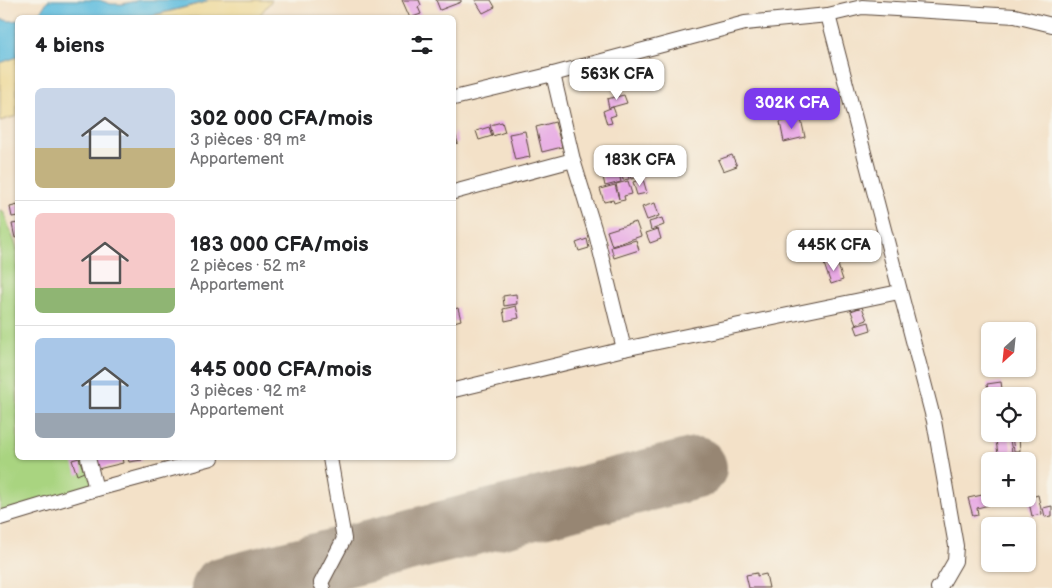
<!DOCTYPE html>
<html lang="fr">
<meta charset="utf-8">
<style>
:root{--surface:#fff;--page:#f6f6f6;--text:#202124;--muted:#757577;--line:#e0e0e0;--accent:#7c3aed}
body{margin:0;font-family:"Balsamiq Sans",sans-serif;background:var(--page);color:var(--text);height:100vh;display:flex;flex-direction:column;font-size:19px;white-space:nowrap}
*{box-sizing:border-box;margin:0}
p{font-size:16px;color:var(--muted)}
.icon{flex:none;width:28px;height:28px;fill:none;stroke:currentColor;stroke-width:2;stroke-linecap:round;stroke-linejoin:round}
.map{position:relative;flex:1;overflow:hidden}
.drawer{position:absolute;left:15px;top:15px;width:441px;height:445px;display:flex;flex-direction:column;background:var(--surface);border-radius:8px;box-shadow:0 1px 4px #0004}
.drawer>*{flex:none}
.needle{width:32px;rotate:207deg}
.fabs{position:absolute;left:981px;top:322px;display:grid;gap:10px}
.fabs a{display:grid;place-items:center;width:55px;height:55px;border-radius:8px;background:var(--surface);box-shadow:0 1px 4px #0004;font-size:25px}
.price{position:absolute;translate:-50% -42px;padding:0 11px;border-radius:10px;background:#fff;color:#222;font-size:16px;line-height:32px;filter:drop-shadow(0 1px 2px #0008)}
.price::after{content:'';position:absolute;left:50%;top:30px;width:15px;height:11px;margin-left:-8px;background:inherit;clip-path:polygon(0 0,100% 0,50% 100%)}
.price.current{background:var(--accent);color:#fff}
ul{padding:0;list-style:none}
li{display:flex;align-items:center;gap:15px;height:125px;padding:0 20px}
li+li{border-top:1px solid var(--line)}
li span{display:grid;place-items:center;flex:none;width:140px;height:100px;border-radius:8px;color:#555}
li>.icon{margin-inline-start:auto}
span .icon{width:60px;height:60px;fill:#fffc;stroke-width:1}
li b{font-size:21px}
h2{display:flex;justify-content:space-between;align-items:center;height:60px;padding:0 20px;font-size:21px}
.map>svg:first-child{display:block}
.green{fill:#a9d480;stroke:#727f4f}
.sand{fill:#eeda9e;stroke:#94825e}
.water{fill:#60bdde;stroke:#4e747e}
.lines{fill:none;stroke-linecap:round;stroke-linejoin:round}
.runway{stroke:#978673;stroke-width:62}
.building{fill:#e7a8e4}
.minor-casing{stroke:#574538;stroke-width:16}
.minor{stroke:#fff;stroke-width:14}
</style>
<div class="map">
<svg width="1052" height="588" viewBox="0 0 1052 588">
<rect width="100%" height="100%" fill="#f7f3e8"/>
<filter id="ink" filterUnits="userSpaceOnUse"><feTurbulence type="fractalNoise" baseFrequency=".02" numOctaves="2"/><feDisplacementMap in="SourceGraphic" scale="10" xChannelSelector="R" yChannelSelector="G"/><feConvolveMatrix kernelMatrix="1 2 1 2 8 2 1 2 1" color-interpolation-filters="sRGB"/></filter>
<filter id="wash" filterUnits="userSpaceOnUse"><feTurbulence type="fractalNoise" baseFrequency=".0096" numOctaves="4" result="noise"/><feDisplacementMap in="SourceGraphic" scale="20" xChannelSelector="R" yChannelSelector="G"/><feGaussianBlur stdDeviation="1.12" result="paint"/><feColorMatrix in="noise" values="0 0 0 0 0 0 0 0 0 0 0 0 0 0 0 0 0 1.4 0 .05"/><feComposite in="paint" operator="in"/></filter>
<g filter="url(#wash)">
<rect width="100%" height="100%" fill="#f3e1c8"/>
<polygon class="green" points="0,210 3,211 17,248 18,458 85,458 93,488 0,518"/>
<g class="sand">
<polygon points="208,0 272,0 258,17 145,18 206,2"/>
<polygon points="17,57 17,116 0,121 0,63"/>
</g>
<g class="water">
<polygon points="48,0 99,0 111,4 123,4 139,0 208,0 206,2 145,17 27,17 41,11"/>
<polygon points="0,19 10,21 18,20 17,57 0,63"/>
</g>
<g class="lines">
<polyline class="runway" points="222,588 696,468"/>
</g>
<g id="blocks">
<g class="building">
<polygon points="402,0 419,0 421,5 418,7 421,14 410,18"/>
<polygon points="436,0 461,0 461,2 440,10"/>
<polygon points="475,0 491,0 495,7 483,13"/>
<polygon points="624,95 627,103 609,108 607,99"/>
<polygon points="613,107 616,115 610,117 612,123 607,124 603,111"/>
<polygon points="792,119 792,121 801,119 805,137 784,142 780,122"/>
<polygon points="502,122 505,132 493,136 490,125"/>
<polygon points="555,122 562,147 542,152 536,127"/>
<polygon points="489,127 492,136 479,140 476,131"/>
<polygon points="454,131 458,143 454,144"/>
<polygon points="525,131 530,157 515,160 509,134"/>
<polygon points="649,155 654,173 631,179 626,161"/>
<polygon points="732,155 737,166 723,171 718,160"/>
<polygon points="617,164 621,182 605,186 601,168"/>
<polygon points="627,170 629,179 623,180 621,171"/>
<polygon points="643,179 647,193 637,195 633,182"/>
<polygon points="628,181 632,194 624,196 625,200 620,201 614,203 613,200 604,202 600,189 615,185 619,199 616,184"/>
<polygon points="655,203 659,216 647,220 642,207"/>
<polygon points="18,205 18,216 12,217 10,207"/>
<polygon points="662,218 664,225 651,230 649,222"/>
<polygon points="636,222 641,236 612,246 607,231"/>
<polygon points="18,223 18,237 15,238 12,224"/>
<polygon points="658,229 661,239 650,243 646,233"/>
<polygon points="587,239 589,248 579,251 576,243"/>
<polygon points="830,239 836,257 823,261 817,243"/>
<polygon points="636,240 639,250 614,258 611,247"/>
<polygon points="836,259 843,280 831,284 824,264"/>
<polygon points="516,294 517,304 504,306 503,296"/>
<polygon points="516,306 519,318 505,321 503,309"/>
<polygon points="862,307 867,320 856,324 851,311"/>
<polygon points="458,308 461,320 454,322 454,309"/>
<polygon points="869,322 871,330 858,334 855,326"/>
<polygon points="1001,382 1003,396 989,396 987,384"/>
<polygon points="995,434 1009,434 1012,452 998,454"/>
<polygon points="1012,436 1019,436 1020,451 1014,451"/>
<polygon points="79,458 84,472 77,475 72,460"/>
<polygon points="95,458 122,458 123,463 98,469"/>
<polygon points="128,458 141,458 142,460 129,462"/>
<polygon points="987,494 989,505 977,508 978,515 973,516 968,498"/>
<polygon points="1038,495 1042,514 1032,516 1028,498"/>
<polygon points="1052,506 1052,516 1045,517 1043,508"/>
<polygon points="757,573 757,576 766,574 769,588 749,588 746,575"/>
</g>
</g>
</g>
<g filter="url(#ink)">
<use href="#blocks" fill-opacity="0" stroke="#574538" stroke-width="1"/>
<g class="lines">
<defs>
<g id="minor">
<polyline points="828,15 934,421 956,546 955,561 940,587 938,588"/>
<polyline points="454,98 553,74 745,23 828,15 862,7 1015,16 1052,25"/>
<polyline points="454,192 573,160"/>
<polyline points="624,349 899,292"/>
<polyline points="454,390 624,349 597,238 573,160 553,74"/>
<polyline points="88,458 96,489"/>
<polyline points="0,518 86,492 212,458"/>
<polyline points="323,588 321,583 344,539 330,458"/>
</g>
</defs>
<use href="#minor" class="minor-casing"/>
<use href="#minor" class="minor"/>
</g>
</g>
</svg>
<div class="fabs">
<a><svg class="needle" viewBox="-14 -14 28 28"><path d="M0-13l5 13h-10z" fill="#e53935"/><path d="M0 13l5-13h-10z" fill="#757577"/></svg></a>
<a><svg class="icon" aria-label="locate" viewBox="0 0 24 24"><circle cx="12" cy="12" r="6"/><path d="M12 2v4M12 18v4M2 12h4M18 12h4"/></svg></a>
<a>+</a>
<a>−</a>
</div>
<b class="price" style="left:617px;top:101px">563K CFA</b>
<b class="price current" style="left:792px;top:130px">302K CFA</b>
<b class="price" style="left:640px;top:187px">183K CFA</b>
<b class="price" style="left:834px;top:272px">445K CFA</b>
<section class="drawer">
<h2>4 biens<svg class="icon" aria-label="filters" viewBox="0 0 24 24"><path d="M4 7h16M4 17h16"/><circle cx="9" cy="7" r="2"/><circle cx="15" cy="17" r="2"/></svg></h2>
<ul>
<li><span style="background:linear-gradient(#c9d6e8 60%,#c2b280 0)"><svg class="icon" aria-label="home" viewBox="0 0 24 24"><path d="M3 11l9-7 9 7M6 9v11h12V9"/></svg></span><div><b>302 000 CFA/mois</b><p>3 pièces · 89 m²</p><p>Appartement</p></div></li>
<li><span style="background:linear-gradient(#f6c9c9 75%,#8fb573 0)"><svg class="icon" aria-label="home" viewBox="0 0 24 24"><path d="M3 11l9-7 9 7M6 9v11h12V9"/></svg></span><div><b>183 000 CFA/mois</b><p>2 pièces · 52 m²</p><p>Appartement</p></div></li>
<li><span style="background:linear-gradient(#a9c7e8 75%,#9aa5b1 0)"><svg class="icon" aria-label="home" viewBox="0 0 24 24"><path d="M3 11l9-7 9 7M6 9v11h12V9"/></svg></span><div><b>445 000 CFA/mois</b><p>3 pièces · 92 m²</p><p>Appartement</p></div></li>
</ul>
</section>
</div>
